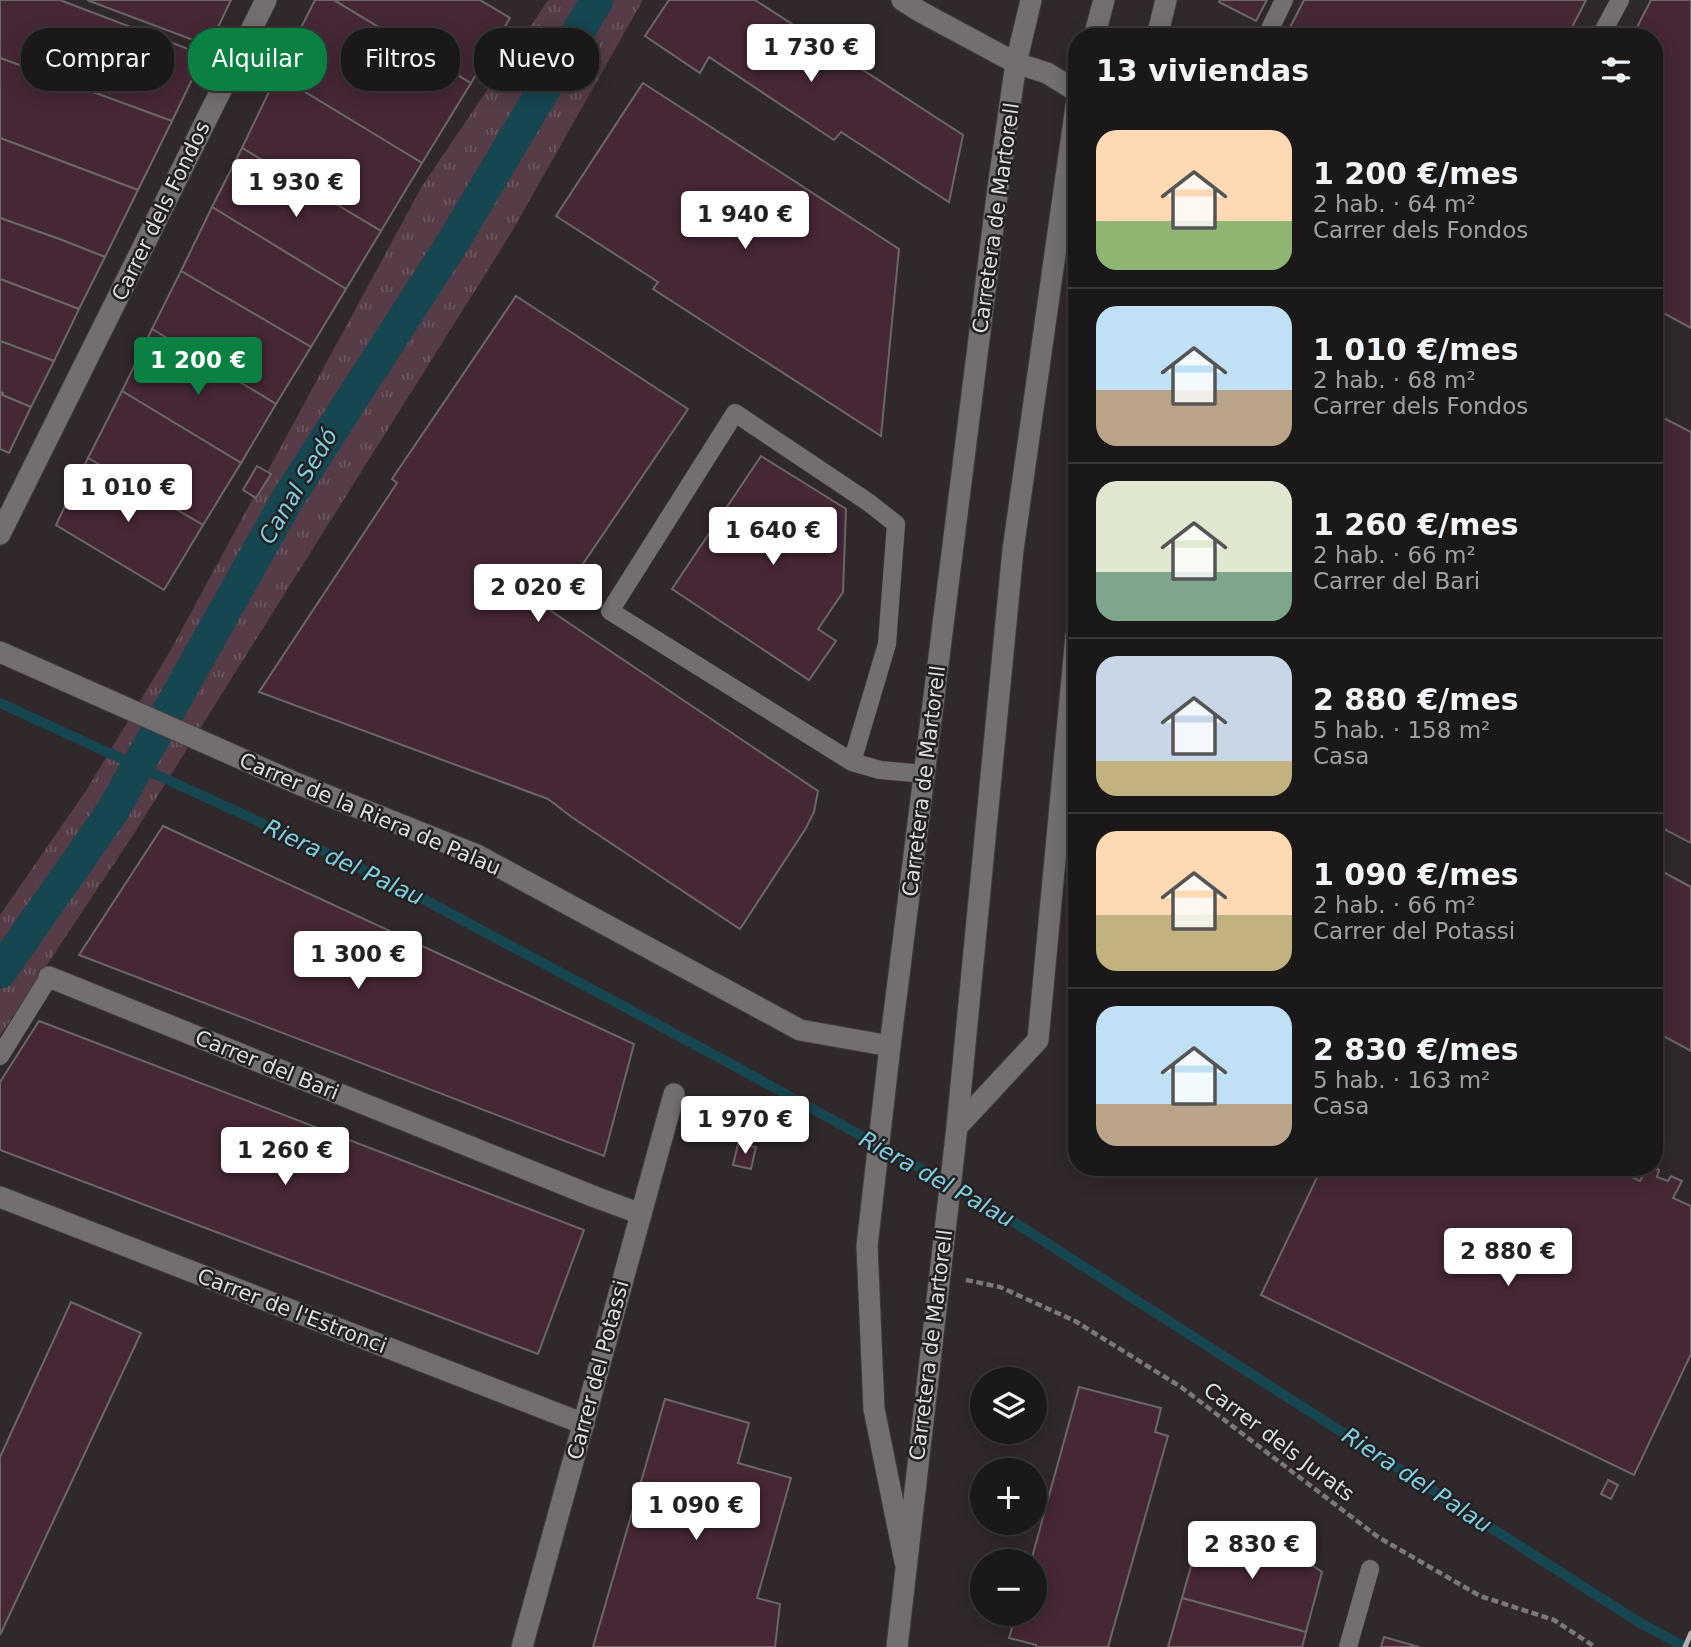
<!DOCTYPE html>
<html lang="es">
<meta charset="utf-8">
<style>
:root{--surface:#1a1819;--page:#232122;--text:#f1f3f6;--muted:#9fa0a2;--line:#383738;--accent:#0b8043}
body{margin:0;font-family:"DejaVu Sans",sans-serif;background:var(--page);color:var(--text);height:100vh;display:flex;flex-direction:column;font-size:26px;white-space:nowrap}
*{box-sizing:border-box;margin:0}
p{font-size:23px;color:var(--muted)}
.icon{flex:none;width:38px;height:38px;fill:none;stroke:currentColor;stroke-width:2;stroke-linecap:round;stroke-linejoin:round}
.map{position:relative;flex:1;overflow:hidden}
.drawer{position:absolute;left:1068px;top:28px;width:595px;height:1148px;display:flex;flex-direction:column;background:var(--surface);border-radius:28px;box-shadow:0 4px 18px #0003,0 0 0 2px var(--line)}
.drawer>*{flex:none}
.hud{position:absolute;left:21px;top:28px;width:665px;height:63px;display:flex;gap:14px}
.controls{position:absolute;left:970px;top:1367px;display:grid;gap:14px}
.controls a{display:grid;place-items:center;width:77px;height:77px;border-radius:50%;background:var(--surface);box-shadow:0 4px 18px #0003,0 0 0 2px var(--line);font-size:35px}
.price{position:absolute;translate:-50% -60px;padding:0 16px;border-radius:7px;background:#fff;color:#222;font-size:23px;line-height:46px;filter:drop-shadow(0 2px 4px #0008)}
.price::after{content:'';position:absolute;left:50%;top:42px;width:21px;height:16px;margin-left:-10px;background:inherit;clip-path:polygon(0 0,100% 0,50% 100%)}
.price.selected{background:var(--accent);color:#fff}
ul{padding:0;list-style:none}
li{display:flex;align-items:center;gap:21px;height:175px;padding:0 28px}
li+li{border-top:2px solid var(--line)}
li span{display:grid;place-items:center;flex:none;width:196px;height:140px;border-radius:21px;color:#555}
li>.icon{margin-inline-start:auto}
span .icon{width:84px;height:84px;fill:#fffc;stroke-width:1}
li b{font-size:30px}
h2{display:flex;justify-content:space-between;align-items:center;height:84px;padding:0 28px;font-size:30px}
.chip{padding:0 24px;border-radius:28px;background:var(--surface);box-shadow:0 4px 18px #0003,0 0 0 2px var(--line);font-size:24px;line-height:63px}
.chip.selected{background:var(--accent);color:#fff}
.map>svg:first-child{display:block}
.built{fill:#31282c;fill-rule:evenodd}
.grass{fill:url(#grass-tufts)}
.lines{fill:none;stroke-linecap:round;stroke-linejoin:round}
.stream{stroke:#164650;stroke-width:10}
.canal{stroke:#164650;stroke-width:33}
.building{fill:#462736;stroke:#6a6768;stroke-width:2}
.lane-casing{stroke:#3f3d3e;stroke-width:19}
.street-casing{stroke:#3f3d3e;stroke-width:23}
.secondary-casing{stroke:#3f3d3e;stroke-width:23}
.path{stroke:#7b7879;stroke-width:4.5;stroke-dasharray:7 3.5;stroke-linecap:butt}
.lane{stroke:#736f70;stroke-width:18}
.street{stroke:#736f70;stroke-width:21}
.secondary{stroke:#736f70;stroke-width:21}
.rail{stroke:#b4b2b3;stroke-width:5}
.labels{text-anchor:middle;dominant-baseline:central;stroke-width:5;stroke-linejoin:round;paint-order:stroke}
.street-label{font-size:21px;fill:#dfddde;stroke:#232021}
.water-label{font-size:23px;font-style:italic;fill:#7ecee1;stroke:#232021}
</style>
<div class="map">
<svg width="1691" height="1647" viewBox="0 0 1691 1647">
<defs>
<pattern id="grass-tufts" width="24" height="20" patternUnits="userSpaceOnUse" patternTransform="scale(1.75)"><rect width="24" height="20" fill="#553c47"/><path d="M3 7l-1-3M5 7V3M7 7l1-3M15 17l-1-3M17 17v-4M19 17l1-3" fill="none" stroke="#6d5861"/></pattern>
</defs>
<rect width="100%" height="100%" fill="#232021"/>
<g class="built">
<polygon points="0,0 548,0 422,186 170,651 87,789 0,915"/>
<path d="M643,0h1048v1647h-1691v-611l137,-207 373,-594zM1076,37h578v1130h-578zM982,1379h52v53h-52zM982,1470h52v52h-52zM982,1561h52v53h-52z"/>
</g>
<polygon class="grass" points="548,0 643,0 510,235 137,829 0,1036 0,915 87,789 170,651 422,186"/>
<g class="lines">
<polyline class="stream" points="0,703 397,885 720,1058 989,1206 1640,1623 1685,1647"/>
<polyline class="canal" points="0,972 112,812 287,500 453,242 597,0"/>
</g>
<g class="building">
<polygon points="0,0 60,0 204,55 172,121 0,58"/>
<polygon points="87,0 231,0 209,46"/>
<polygon points="315,0 334,0 471,83 422,163 277,75"/>
<polygon points="334,0 480,0 510,18 471,83"/>
<polygon points="669,0 755,0 963,135 949,202 841,132 834,140 709,57 700,73 645,36"/>
<polygon points="1220,0 1267,0 1256,21 1219,2"/>
<polygon points="1304,0 1586,0 1567,37 1285,37"/>
<polygon points="1651,0 1691,0 1691,328 1654,308 1654,37 1632,37"/>
<polygon points="0,58 172,121 138,190 0,138"/>
<polygon points="277,75 422,163 381,231 242,148"/>
<polygon points="643,83 899,249 881,436 653,289 658,282 556,216"/>
<polygon points="0,138 138,190 105,257 62,240 0,218"/>
<polygon points="242,148 381,231 346,289 212,207"/>
<polygon points="212,207 346,289 311,347 181,271"/>
<polygon points="0,218 62,240 105,257 79,309 0,279"/>
<polygon points="181,271 311,347 276,404 152,329"/>
<polygon points="0,279 79,309 54,361 0,341"/>
<polygon points="516,296 688,409 551,611 818,791 814,812 806,828 740,929 573,818 548,799 259,692 397,483 392,479"/>
<polygon points="152,329 276,404 241,463 122,391"/>
<polygon points="0,341 54,361 31,407 2,395 3,393 0,392"/>
<polygon points="122,391 241,463 203,525 88,458"/>
<polygon points="0,392 3,393 2,395 31,407 9,453 0,449"/>
<polygon points="1654,413 1691,432 1691,843 1654,824"/>
<polygon points="761,456 846,509 843,592 818,629 836,641 809,680 672,589"/>
<polygon points="88,458 203,525 164,590 56,525"/>
<polygon points="257,466 271,474 256,498 243,490"/>
<polygon points="163,826 634,1044 604,1156 79,955"/>
<polygon points="1654,867 1691,887 1691,1051 1654,1031"/>
<polygon points="39,1021 584,1230 538,1354 0,1150 0,1082"/>
<polygon points="738,1144 756,1147 751,1169 733,1165"/>
<polygon points="1322,1167 1610,1167 1640,1181 1647,1167 1653,1167 1659,1170 1657,1177 1668,1181 1671,1176 1682,1181 1673,1198 1691,1206 1691,1354 1634,1475 1261,1295"/>
<polygon points="71,1302 141,1333 0,1635 0,1457"/>
<polygon points="1079,1387 1161,1408 1155,1432 1168,1436 1108,1647 1036,1647 1036,1645 1009,1638 1016,1614 1034,1614 1034,1561 1031,1561"/>
<polygon points="665,1399 749,1423 738,1463 791,1478 757,1598 780,1604 775,1647 593,1647"/>
<polygon points="1608,1480 1618,1485 1611,1499 1601,1494"/>
<polygon points="1202,1528 1300,1557 1322,1572 1306,1632 1182,1598"/>
<polygon points="1182,1598 1306,1632 1302,1647 1168,1647"/>
<polygon points="1384,1637 1419,1647 1381,1647"/>
</g>
<g class="lines">
<defs>
<g id="lane">
<polyline points="1266,37 1284,0"/>
<polyline points="1600,37 1620,0"/>
<polyline points="852,762 887,644 896,524 868,502 735,413 610,611 852,762 880,770 925,774"/>
<polyline points="0,1056 49,977"/>
<polyline points="1348,1647 1370,1569"/>
</g>
<g id="street">
<polyline points="902,0 921,12 1016,63 1047,73 1076,91"/>
<polyline points="1157,37 1166,0"/>
<polyline points="0,534 266,0"/>
<polyline points="0,652 296,783 477,855 800,1030 890,1046"/>
<polyline points="49,977 595,1197 641,1214"/>
<polyline points="957,1127 1038,1040 1076,636"/>
<polyline points="0,1197 584,1424"/>
<polyline points="905,1562 874,1409 867,1246 890,1046 998,188 1016,63 1031,0"/>
<polyline points="522,1647 674,1094"/>
</g>
<g id="secondary">
<polyline points="1094,37 1104,0"/>
<polyline points="897,1647 957,1127 1013,550 1076,106"/>
</g>
</defs>
<use href="#lane" class="lane-casing"/>
<use href="#street" class="street-casing"/>
<use href="#secondary" class="secondary-casing"/>
<polyline class="path" points="966,1280 1000,1287 1075,1321 1181,1387 1378,1537 1480,1596 1554,1620 1595,1647"/>
<use href="#lane" class="lane"/>
<use href="#street" class="street"/>
<use href="#secondary" class="secondary"/>
<polyline class="rail" points="1685,1647 1691,1633"/>
</g>
<g class="labels">
<g class="street-label">
<text transform="translate(161 211) rotate(-64)">Carrer dels Fondos</text>
<text transform="translate(996 218) rotate(-82)">Carretera de Martorell</text>
<text transform="translate(924 781) rotate(-83)">Carretera de Martorell</text>
<text transform="translate(370 814) rotate(23)">Carrer de la Riera de Palau</text>
<text transform="translate(267 1065) rotate(22)">Carrer del Bari</text>
<text transform="translate(292 1311) rotate(21)">Carrer de l'Estronci</text>
<text transform="translate(931 1345) rotate(-83)">Carretera de Martorell</text>
<text transform="translate(598 1370) rotate(-75)">Carrer del Potassi</text>
<text transform="translate(1279 1442) rotate(37)">Carrer dels Jurats</text>
</g>
<g class="water-label">
<text transform="translate(298 486) rotate(-59)">Canal Sedó</text>
<text transform="translate(344 862) rotate(25)">Riera del Palau</text>
<text transform="translate(937 1179) rotate(29)">Riera del Palau</text>
<text transform="translate(1417 1480) rotate(33)">Riera del Palau</text>
</g>
</g>
</svg>
<div class="controls">
<a><svg class="icon" aria-label="layers" viewBox="0 0 24 24"><path d="M12 4l9 5-9 5-9-5zM3 14l9 5 9-5"/></svg></a>
<a>+</a>
<a>−</a>
</div>
<b class="price" style="left:811px;top:84px">1 730 €</b>
<b class="price" style="left:296px;top:219px">1 930 €</b>
<b class="price" style="left:745px;top:251px">1 940 €</b>
<b class="price selected" style="left:198px;top:397px">1 200 €</b>
<b class="price" style="left:128px;top:524px">1 010 €</b>
<b class="price" style="left:773px;top:567px">1 640 €</b>
<b class="price" style="left:538px;top:624px">2 020 €</b>
<b class="price" style="left:358px;top:991px">1 300 €</b>
<b class="price" style="left:745px;top:1156px">1 970 €</b>
<b class="price" style="left:285px;top:1187px">1 260 €</b>
<b class="price" style="left:1508px;top:1288px">2 880 €</b>
<b class="price" style="left:696px;top:1542px">1 090 €</b>
<b class="price" style="left:1252px;top:1581px">2 830 €</b>
<div class="hud">
<a class="chip">Comprar</a>
<a class="chip selected">Alquilar</a>
<a class="chip">Filtros</a>
<a class="chip">Nuevo</a>
</div>
<section class="drawer">
<h2>13 viviendas<svg class="icon" aria-label="filters" viewBox="0 0 24 24"><path d="M4 7h16M4 17h16"/><circle cx="9" cy="7" r="2"/><circle cx="15" cy="17" r="2"/></svg></h2>
<ul>
<li><span style="background:linear-gradient(#ffd9b3 65%,#8fb573 0)"><svg class="icon" aria-label="home" viewBox="0 0 24 24"><path d="M3 11l9-7 9 7M6 9v11h12V9"/></svg></span><div><b>1 200 €/mes</b><p>2 hab. · 64 m²</p><p>Carrer dels Fondos</p></div></li>
<li><span style="background:linear-gradient(#bfe0f5 60%,#b9a48a 0)"><svg class="icon" aria-label="home" viewBox="0 0 24 24"><path d="M3 11l9-7 9 7M6 9v11h12V9"/></svg></span><div><b>1 010 €/mes</b><p>2 hab. · 68 m²</p><p>Carrer dels Fondos</p></div></li>
<li><span style="background:linear-gradient(#dfe7d0 65%,#7fa58c 0)"><svg class="icon" aria-label="home" viewBox="0 0 24 24"><path d="M3 11l9-7 9 7M6 9v11h12V9"/></svg></span><div><b>1 260 €/mes</b><p>2 hab. · 66 m²</p><p>Carrer del Bari</p></div></li>
<li><span style="background:linear-gradient(#c9d6e8 75%,#c2b280 0)"><svg class="icon" aria-label="home" viewBox="0 0 24 24"><path d="M3 11l9-7 9 7M6 9v11h12V9"/></svg></span><div><b>2 880 €/mes</b><p>5 hab. · 158 m²</p><p>Casa</p></div></li>
<li><span style="background:linear-gradient(#ffd9b3 60%,#c2b280 0)"><svg class="icon" aria-label="home" viewBox="0 0 24 24"><path d="M3 11l9-7 9 7M6 9v11h12V9"/></svg></span><div><b>1 090 €/mes</b><p>2 hab. · 66 m²</p><p>Carrer del Potassi</p></div></li>
<li><span style="background:linear-gradient(#bfe0f5 70%,#b9a48a 0)"><svg class="icon" aria-label="home" viewBox="0 0 24 24"><path d="M3 11l9-7 9 7M6 9v11h12V9"/></svg></span><div><b>2 830 €/mes</b><p>5 hab. · 163 m²</p><p>Casa</p></div></li>
</ul>
</section>
</div>
